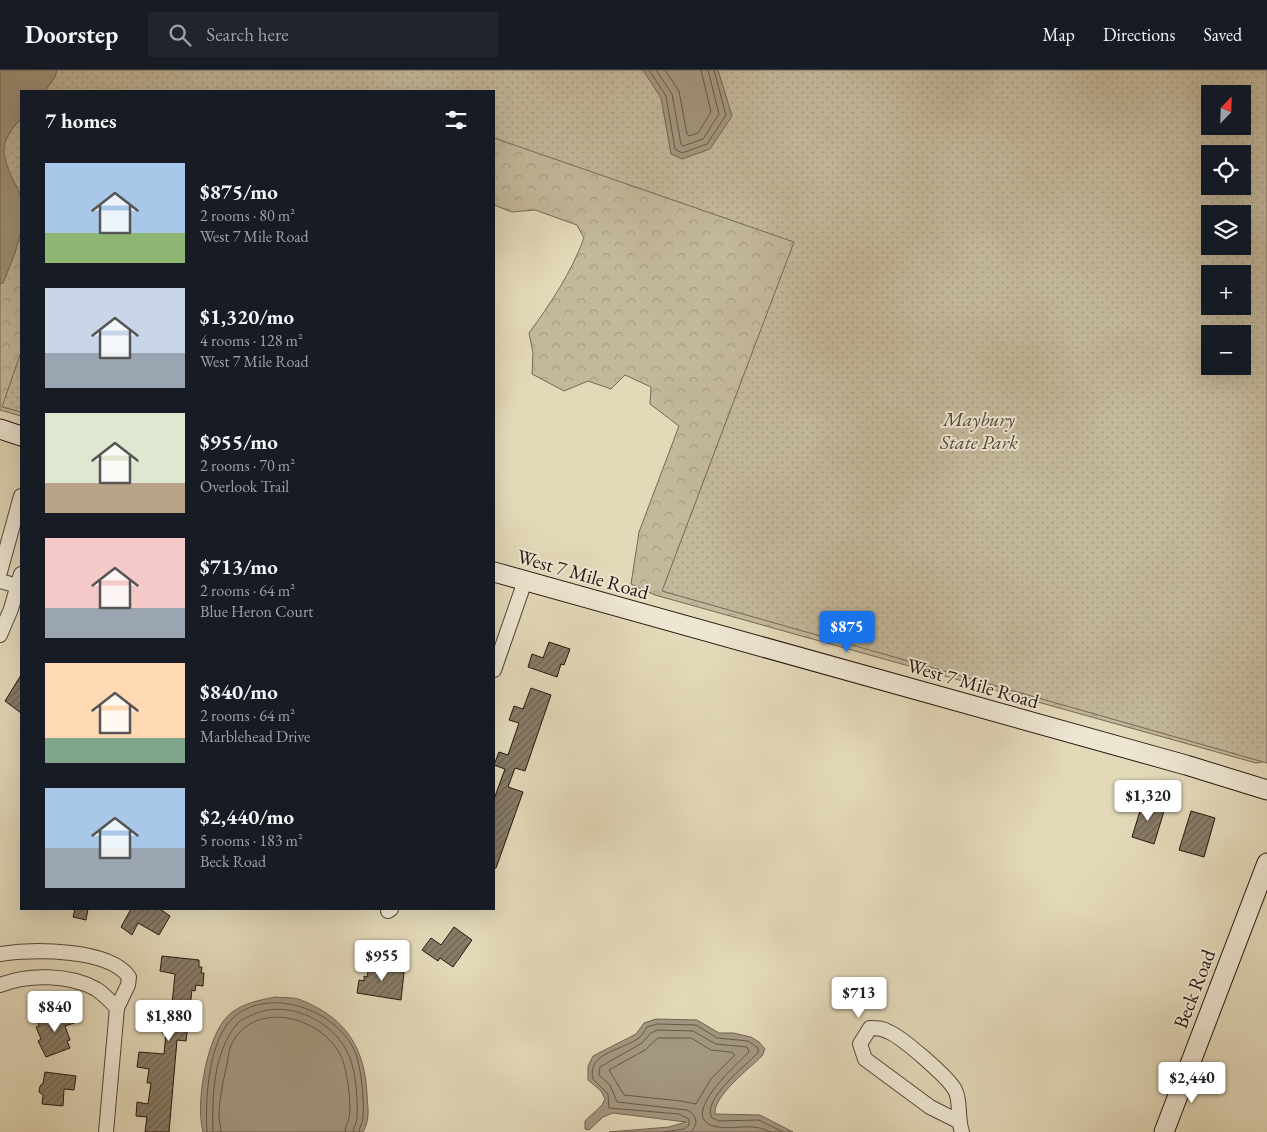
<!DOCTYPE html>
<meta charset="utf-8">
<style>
:root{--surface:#171b24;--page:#20242c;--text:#f1f3f6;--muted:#9ea1a6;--line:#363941;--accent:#1a73e8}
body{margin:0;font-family:"EB Garamond",serif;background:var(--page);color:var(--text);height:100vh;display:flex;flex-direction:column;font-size:19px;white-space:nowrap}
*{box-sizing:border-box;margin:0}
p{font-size:16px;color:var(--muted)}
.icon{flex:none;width:28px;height:28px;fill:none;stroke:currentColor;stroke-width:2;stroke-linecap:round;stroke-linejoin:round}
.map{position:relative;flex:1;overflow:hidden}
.sheet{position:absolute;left:20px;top:20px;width:475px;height:820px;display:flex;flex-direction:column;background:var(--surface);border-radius:0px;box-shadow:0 5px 20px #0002}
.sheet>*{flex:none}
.needle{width:32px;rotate:23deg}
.controls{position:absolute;left:1201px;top:15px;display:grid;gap:10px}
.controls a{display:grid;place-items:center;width:50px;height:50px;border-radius:0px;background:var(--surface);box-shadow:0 5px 20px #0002;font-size:25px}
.price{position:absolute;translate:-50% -42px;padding:0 11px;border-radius:5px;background:#fff;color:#222;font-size:16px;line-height:32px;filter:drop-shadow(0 1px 2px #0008)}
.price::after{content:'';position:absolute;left:50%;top:30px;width:15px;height:11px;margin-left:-8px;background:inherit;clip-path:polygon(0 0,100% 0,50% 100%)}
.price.current{background:var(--accent);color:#fff}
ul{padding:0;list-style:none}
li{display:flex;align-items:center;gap:15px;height:125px;padding:0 25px}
li span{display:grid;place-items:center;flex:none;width:140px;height:100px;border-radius:0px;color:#555}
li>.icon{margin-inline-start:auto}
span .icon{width:60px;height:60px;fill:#fffc;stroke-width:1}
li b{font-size:21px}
h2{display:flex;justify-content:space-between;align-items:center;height:60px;padding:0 25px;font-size:21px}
header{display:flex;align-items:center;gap:30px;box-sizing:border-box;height:70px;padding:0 25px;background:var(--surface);border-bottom:1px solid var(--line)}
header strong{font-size:24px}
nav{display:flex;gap:28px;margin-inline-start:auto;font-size:18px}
.search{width:350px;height:45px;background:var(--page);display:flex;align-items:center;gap:12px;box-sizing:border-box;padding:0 18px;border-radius:0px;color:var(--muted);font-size:19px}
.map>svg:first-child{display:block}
.forest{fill:url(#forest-crowns);stroke:#746856;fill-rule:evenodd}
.park{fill:url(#park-dots);stroke:#746856;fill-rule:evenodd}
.water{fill:#a39780;stroke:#716454}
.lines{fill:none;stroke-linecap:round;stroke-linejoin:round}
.shore{stroke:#645748;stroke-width:1}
.building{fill:url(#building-hatch);stroke:#261711}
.street-casing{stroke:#55483b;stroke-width:16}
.secondary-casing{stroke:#261711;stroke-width:21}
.street{stroke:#ede6d2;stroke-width:14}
.secondary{stroke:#ede6d2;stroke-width:19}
.labels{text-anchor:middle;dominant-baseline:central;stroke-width:4;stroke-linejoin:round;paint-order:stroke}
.park-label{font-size:20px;font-style:italic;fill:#55473b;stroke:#ede6d2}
.street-label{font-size:20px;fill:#261711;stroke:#ede6d2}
</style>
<header>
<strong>Doorstep</strong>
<div class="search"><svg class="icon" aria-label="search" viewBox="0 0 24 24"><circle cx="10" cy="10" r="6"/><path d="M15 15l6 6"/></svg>Search here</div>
<nav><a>Map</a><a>Directions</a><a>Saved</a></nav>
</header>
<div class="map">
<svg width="1267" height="1062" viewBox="0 0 1267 1062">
<defs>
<pattern id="forest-crowns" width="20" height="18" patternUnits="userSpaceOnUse" patternTransform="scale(1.25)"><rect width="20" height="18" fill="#c3b89c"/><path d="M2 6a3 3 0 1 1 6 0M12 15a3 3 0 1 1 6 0" fill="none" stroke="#a79d85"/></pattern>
<pattern id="park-dots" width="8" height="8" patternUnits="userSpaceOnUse" patternTransform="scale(1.25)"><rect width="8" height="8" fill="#c3b89c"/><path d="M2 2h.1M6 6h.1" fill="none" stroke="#a79d85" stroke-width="1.8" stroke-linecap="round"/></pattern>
<pattern id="building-hatch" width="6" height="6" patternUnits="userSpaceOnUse" patternTransform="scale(1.25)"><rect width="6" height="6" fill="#887c68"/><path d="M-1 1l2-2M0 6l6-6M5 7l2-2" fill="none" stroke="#6f6554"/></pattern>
</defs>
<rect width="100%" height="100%" fill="#e3d9b9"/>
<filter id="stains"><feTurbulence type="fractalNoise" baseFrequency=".004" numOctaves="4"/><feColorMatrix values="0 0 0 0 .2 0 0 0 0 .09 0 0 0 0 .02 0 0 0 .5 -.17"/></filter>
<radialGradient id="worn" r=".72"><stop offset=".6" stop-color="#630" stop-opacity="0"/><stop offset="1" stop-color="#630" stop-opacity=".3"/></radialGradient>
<g class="forest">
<path d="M1267,0v691l-11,2 -601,-168 -24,-11 8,-52 40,-106 -29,-22 1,-17 -26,-12 -14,14 -23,-8 -24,10 -32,-17 1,-21 -4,-20c22,-30 42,-60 55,-95l-7,-13 -42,-15 -23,2 -18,-7v-103zM1210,24h32v32h-32zM1210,84h32v32h-32zM1210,144h32v32h-32zM1210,204h32v32h-32zM1210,264h32v32h-32z"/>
<polygon points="21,159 21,346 0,340 0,211"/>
</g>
<g class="park">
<path d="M0,0h1267v693l-605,-172 132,-349 -300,-104v-47h-473v150l-21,-8zM1210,24h32v32h-32zM1210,84h32v32h-32zM1210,144h32v32h-32zM1210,204h32v32h-32zM1210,264h32v32h-32z"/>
<polygon points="21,282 21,342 2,337"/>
</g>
<g class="water">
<path d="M0,0h57l-2,7 -10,14h-24v28c-21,22 -21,33 -8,61 3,5 7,12 8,17 6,31 -7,59 -18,86l-3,1z"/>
<polygon points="643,0 718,0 732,46 710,79 682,89 671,84 661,28"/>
<path d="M275,927c8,1 19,0 26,3 45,18 64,48 66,95 1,14 3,25 -4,37h-160c-8,-28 4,-101 28,-119 13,-10 29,-13 44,-16z"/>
<path d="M656,949l41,1 22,13h14l18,4 8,5 6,7 -3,7c-12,12 -49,40 -47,58l45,1 33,17h-184l60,-5 17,-5 -73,-9 -10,4 -14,13 -4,-1v-8l17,-16 3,-6 -4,-8 -13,-11v-14l5,-10 43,-22 8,-11z"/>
</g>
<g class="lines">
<g class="shore">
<polyline points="649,0 666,26 675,79 682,83 707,74 726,45 714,0"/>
<polyline points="656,0 672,24 681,74 683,76 703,69 719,44 708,0"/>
<polyline points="665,0 679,21 687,64 689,66 698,63 711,42 701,0"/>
<polygon points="658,968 691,968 711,980 731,982 735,985 711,1009 696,1034 681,1031 624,1025 609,1000 645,980"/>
<path d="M207,1062c-2,-31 1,-93 27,-115 38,-33 109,-4 123,40 5,19 7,42 6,61 0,5 -4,9 -4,14"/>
<path d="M213,1062c-1,-35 0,-79 24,-108 3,-4 8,-6 13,-8 36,-19 86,5 100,42 6,16 8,42 7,60 0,5 -4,9 -4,14"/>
<path d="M221,1062c0,-5 -2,-10 -2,-15 0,-18 4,-35 8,-53 1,-6 2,-13 4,-19 23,-48 96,-28 112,16 4,12 9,44 6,57 -1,5 -4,8 -4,14"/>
<path d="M664,1062l20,-3 5,-4v-6l-10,-5 -70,-6 -1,-14 -15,-15c-7,-27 32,-29 47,-42 3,-3 5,-7 7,-10l10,-3 39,1 21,13 31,3 10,7v5c-12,12 -57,47 -46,65l7,3 40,-1 24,12"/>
<path d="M691,1062c8,-8 6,-17 -4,-22l-70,-8 -7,-17 -11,-10 1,-8 42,-24 9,-10 6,-3 36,1 23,13 31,3 2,5c-10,10 -76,68 -31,75 18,3 34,-5 52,5"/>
</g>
</g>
<g class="building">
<polygon points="549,572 570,579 564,595 561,594 557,607 528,597 532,584 543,588"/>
<polygon points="21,605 21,643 5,631"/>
<polygon points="531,618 551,625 525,701 515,698 508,717 523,722 496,798 494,798 494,729 505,699 494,695 499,682 508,685 519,653 509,650 514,636 523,639"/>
<polygon points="1143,731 1165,738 1154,774 1132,767"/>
<polygon points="1191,741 1215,748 1204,787 1179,780"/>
<polygon points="75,839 88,839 86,850 73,847"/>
<polygon points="131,839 160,839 170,846 159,865 138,853 132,865 121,857"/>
<polygon points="454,857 472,870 453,897 440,888 438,891 422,880 431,868 441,875"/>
<polygon points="162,886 199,890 199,897 202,897 201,903 204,903 203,916 196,915 195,921 192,920 186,971 177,970 169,1062 145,1062 147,1047 136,1046 137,1032 148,1034 151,1013 147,1013 149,999 137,997 139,982 164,984 166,963 162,963 164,948 152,947 154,932 172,934 175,904 160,901"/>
<polygon points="370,891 383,892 382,899 404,902 401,930 357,923 359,910 364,911 364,906 367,907"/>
<polygon points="69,939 74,953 65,956 70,970 67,971 70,978 46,987 38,971 41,969 36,957 39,956 37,951"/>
<polygon points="45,1002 76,1006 74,1020 64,1019 63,1036 42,1034 43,1025 39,1022 40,1016 43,1013"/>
</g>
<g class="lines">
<defs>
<g id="street">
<polyline points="0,502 21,426"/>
<polyline points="0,511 18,516"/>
<polyline points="0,565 11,539 21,504"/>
<polyline points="494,600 525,511"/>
<polyline points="388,841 391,839"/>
<path d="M0,884c31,-5 109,-6 129,23l-1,8 -11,23 -11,124"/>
<path d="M0,915c28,-11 69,-11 96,4 8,5 14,12 21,19"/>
<path d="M958,1051l-28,-14 -65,-48 -5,-15 10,-16c7,0 12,0 19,4 14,6 59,45 66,58 6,10 2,29 7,42"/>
</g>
<g id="secondary">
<polyline points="0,359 21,366"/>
<polyline points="494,502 1186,695 1267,720"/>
<polyline points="1164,1062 1267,793"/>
</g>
</defs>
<use href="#street" class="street-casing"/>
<use href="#secondary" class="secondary-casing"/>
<use href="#street" class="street"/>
<use href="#secondary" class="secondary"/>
</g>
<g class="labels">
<g class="park-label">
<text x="979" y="349">Maybury<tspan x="979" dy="23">State Park</tspan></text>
</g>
<g class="street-label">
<text transform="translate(583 504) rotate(16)">West 7 Mile Road</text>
<text transform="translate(973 613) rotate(16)">West 7 Mile Road</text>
<text transform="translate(1194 919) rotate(-69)">Beck Road</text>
</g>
</g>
<rect width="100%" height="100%" filter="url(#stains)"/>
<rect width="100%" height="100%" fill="url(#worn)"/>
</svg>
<div class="controls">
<a><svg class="needle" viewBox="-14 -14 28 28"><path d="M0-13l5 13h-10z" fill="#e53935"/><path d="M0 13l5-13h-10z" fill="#9ea1a6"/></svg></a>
<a><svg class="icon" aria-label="locate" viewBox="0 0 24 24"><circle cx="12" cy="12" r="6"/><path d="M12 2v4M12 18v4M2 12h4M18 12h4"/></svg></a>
<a><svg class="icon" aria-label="layers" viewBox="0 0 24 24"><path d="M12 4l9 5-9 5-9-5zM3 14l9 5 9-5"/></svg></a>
<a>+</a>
<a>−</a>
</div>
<b class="price current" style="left:847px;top:583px">$875</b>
<b class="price" style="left:1148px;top:752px">$1,320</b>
<b class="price" style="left:382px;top:912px">$955</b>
<b class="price" style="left:859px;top:949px">$713</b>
<b class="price" style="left:55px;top:963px">$840</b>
<b class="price" style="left:169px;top:972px">$1,880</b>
<b class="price" style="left:1192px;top:1034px">$2,440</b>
<section class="sheet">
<h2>7 homes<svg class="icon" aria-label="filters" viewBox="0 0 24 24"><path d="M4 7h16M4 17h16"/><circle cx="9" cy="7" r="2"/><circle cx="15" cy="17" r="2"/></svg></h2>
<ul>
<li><span style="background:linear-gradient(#a9c7e8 70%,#8fb573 0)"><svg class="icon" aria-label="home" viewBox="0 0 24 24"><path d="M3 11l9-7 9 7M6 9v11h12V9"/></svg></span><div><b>$875/mo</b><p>2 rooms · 80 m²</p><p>West 7 Mile Road</p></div></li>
<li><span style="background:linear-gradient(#c9d6e8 65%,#9aa5b1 0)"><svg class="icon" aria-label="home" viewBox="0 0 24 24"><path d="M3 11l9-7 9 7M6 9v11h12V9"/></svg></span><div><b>$1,320/mo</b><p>4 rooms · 128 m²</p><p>West 7 Mile Road</p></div></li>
<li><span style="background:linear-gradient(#dfe7d0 70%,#b9a48a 0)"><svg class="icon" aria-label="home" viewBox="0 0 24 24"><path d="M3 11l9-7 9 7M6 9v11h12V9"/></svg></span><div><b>$955/mo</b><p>2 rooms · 70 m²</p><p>Overlook Trail</p></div></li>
<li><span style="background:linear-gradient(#f6c9c9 70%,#9aa5b1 0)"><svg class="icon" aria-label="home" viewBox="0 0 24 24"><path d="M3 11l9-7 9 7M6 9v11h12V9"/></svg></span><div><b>$713/mo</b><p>2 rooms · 64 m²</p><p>Blue Heron Court</p></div></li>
<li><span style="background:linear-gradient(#ffd9b3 75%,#7fa58c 0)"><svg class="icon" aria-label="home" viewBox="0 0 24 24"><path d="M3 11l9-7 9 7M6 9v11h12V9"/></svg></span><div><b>$840/mo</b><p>2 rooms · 64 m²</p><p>Marblehead Drive</p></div></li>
<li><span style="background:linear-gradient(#a9c7e8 60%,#9aa5b1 0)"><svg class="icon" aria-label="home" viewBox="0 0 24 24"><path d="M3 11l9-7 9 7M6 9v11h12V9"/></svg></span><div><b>$2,440/mo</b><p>5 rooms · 183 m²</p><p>Beck Road</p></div></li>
</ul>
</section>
</div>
